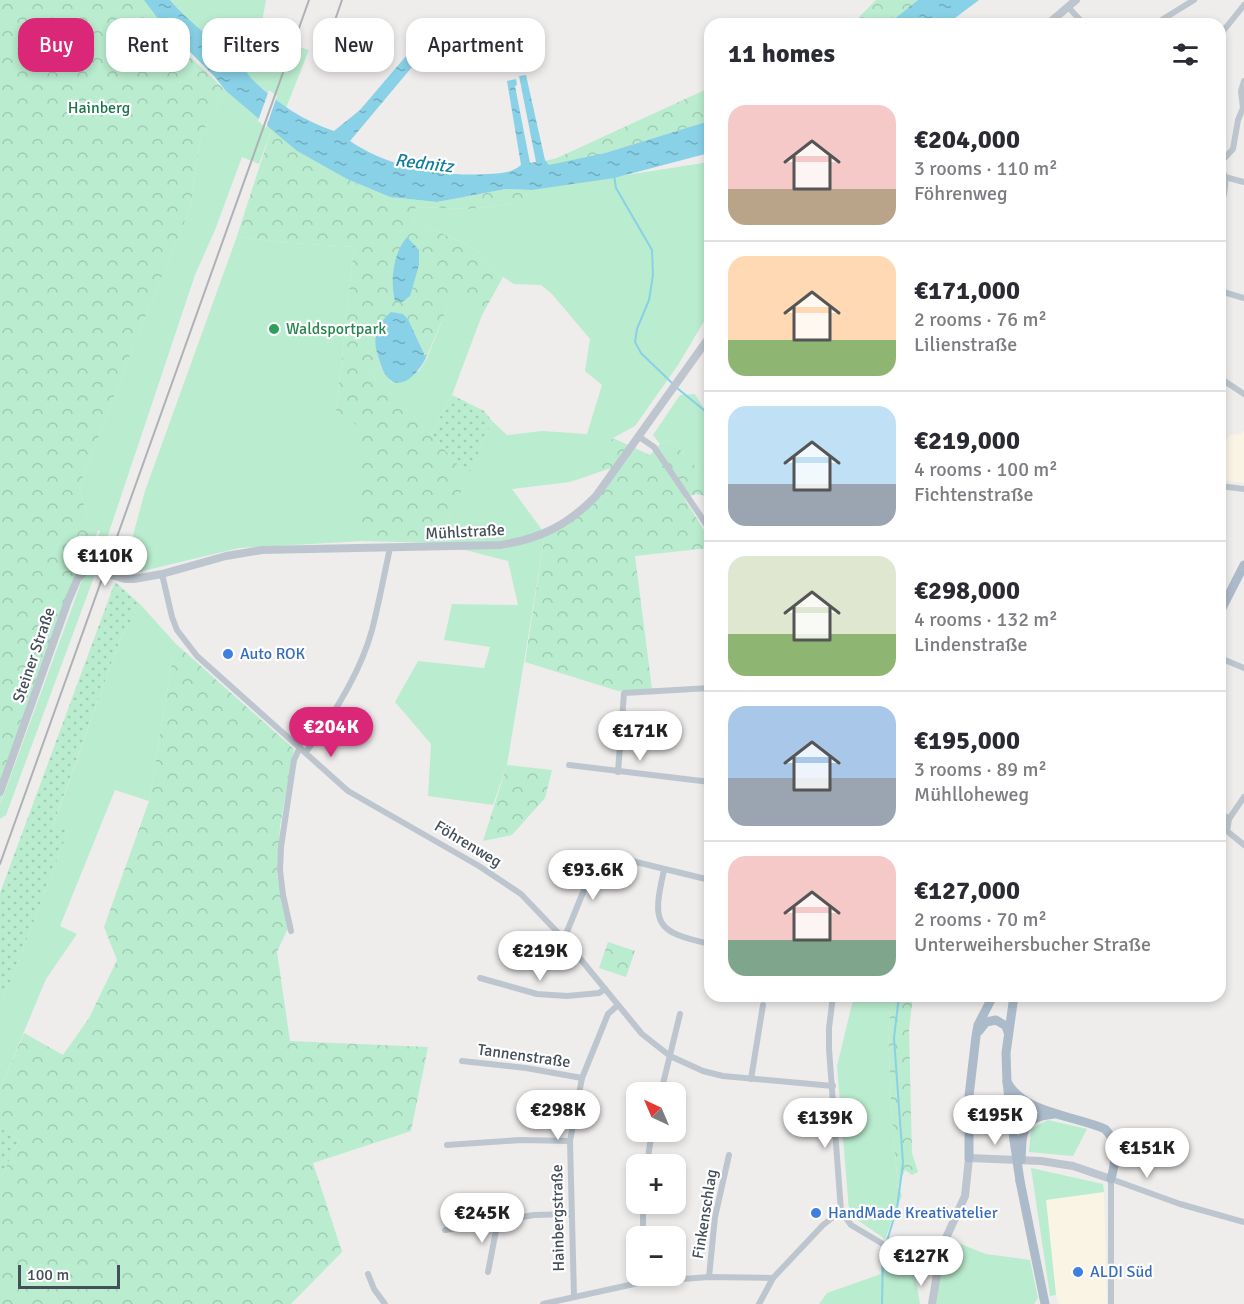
<!DOCTYPE html>
<meta charset="utf-8">
<style>
:root{--surface:#fff;--page:#f2f2f3;--text:#2b2b33;--muted:#7c7c81;--line:#e1e1e2;--accent:#db2777}
body{margin:0;font-family:Signika,sans-serif;background:var(--page);color:var(--text);height:100vh;display:flex;flex-direction:column;font-size:22px;white-space:nowrap}
*{box-sizing:border-box;margin:0}
p{font-size:20px;color:var(--muted)}
.icon{flex:none;width:33px;height:33px;fill:none;stroke:currentColor;stroke-width:2;stroke-linecap:round;stroke-linejoin:round}
.map{position:relative;flex:1;overflow:hidden}
.sheet{position:absolute;left:704px;top:18px;width:522px;height:984px;display:flex;flex-direction:column;background:var(--surface);border-radius:18px;box-shadow:0 3px 9px #0003}
.sheet>*{flex:none}
.banner{position:absolute;left:18px;top:18px;width:570px;height:54px;display:flex;gap:12px}
.needle{width:39px;rotate:316deg}
.buttons{position:absolute;left:626px;top:1082px;display:grid;gap:12px}
.buttons a{display:grid;place-items:center;width:60px;height:60px;border-radius:12px;background:var(--surface);box-shadow:0 3px 9px #0003;font-size:30px}
.scale{position:absolute;left:18px;bottom:15px;width:102px;box-sizing:border-box;padding-left:6px;border:3px solid #454f58;border-top:0;font-size:16px;line-height:21px;white-space:nowrap;color:#454f58;-webkit-text-stroke:4px #fff;paint-order:stroke}
.price{position:absolute;translate:-50% -51px;padding:0 14px;border-radius:21px;background:#fff;color:#222;font-size:20px;line-height:39px;filter:drop-shadow(0 2px 3px #0008)}
.price::after{content:'';position:absolute;left:50%;top:36px;width:18px;height:14px;margin-left:-9px;background:inherit;clip-path:polygon(0 0,100% 0,50% 100%)}
.price.selected{background:var(--accent);color:#fff}
ul{padding:0;list-style:none}
li{display:flex;align-items:center;gap:18px;height:150px;padding:0 24px}
li+li{border-top:2px solid var(--line)}
li span{display:grid;place-items:center;flex:none;width:168px;height:120px;border-radius:18px;color:#555}
li>.icon{margin-inline-start:auto}
span .icon{width:72px;height:72px;fill:#fffc;stroke-width:1}
li b{font-size:26px}
h2{display:flex;justify-content:space-between;align-items:center;height:72px;padding:0 24px;font-size:26px}
.pill{padding:0 21px;border-radius:18px;background:var(--surface);box-shadow:0 3px 9px #0003;font-size:21px;line-height:54px}
.pill.selected{background:var(--accent);color:#fff}
.map>svg:first-child{display:block}
.commercial{fill:#faf4e4}
.grass{fill:#baeccf}
.forest{fill:url(#forest-crowns)}
.garden{fill:url(#garden-dots)}
.water{fill:url(#water-ripples)}
.pier{fill:#efecec}
.lines{fill:none;stroke-linecap:round;stroke-linejoin:round}
.stream{stroke:#89d1e7;stroke-width:2}
.minor{stroke:#bdc6ce;stroke-width:6}
.tertiary{stroke:#bdc6ce;stroke-width:8}
.primary{stroke:#acbbca;stroke-width:9}
.rail{stroke:#aeb1b6;stroke-width:2}
.primary-bridge{stroke:#acbbca;stroke-width:9}
.leisure-dot{fill:#2e9e5b;stroke:#fff;stroke-width:2}
.shop-dot{fill:#3f7fe0;stroke:#fff;stroke-width:2}
.labels{text-anchor:middle;dominant-baseline:central;stroke-width:4.5;stroke-linejoin:round;paint-order:stroke}
.park-label{font-size:16px;fill:#1a754a;stroke:#fff}
.leisure-label{font-size:16px;fill:#27864d;stroke:#fff;text-anchor:start}
.street-label{font-size:16px;fill:#454f58;stroke:#fff}
.shop-label{font-size:16px;fill:#366cbe;stroke:#fff;text-anchor:start}
.water-label{font-size:18px;font-style:italic;fill:#127e9f;stroke:#fff}
</style>
<div class="map">
<svg width="1244" height="1304" viewBox="0 0 1244 1304">
<defs>
<pattern id="forest-crowns" width="20" height="18" patternUnits="userSpaceOnUse" patternTransform="scale(1.5)"><rect width="20" height="18" fill="#baeccf"/><path d="M2 6a3 3 0 1 1 6 0M12 15a3 3 0 1 1 6 0" fill="none" stroke="#a1ccb4"/></pattern>
<pattern id="garden-dots" width="8" height="8" patternUnits="userSpaceOnUse" patternTransform="scale(1.5)"><rect width="8" height="8" fill="#baeccf"/><path d="M2 2h.1M6 6h.1" fill="none" stroke="#a1ccb4" stroke-width="1.8" stroke-linecap="round"/></pattern>
<pattern id="water-ripples" width="26" height="14" patternUnits="userSpaceOnUse" patternTransform="scale(1.5)"><rect width="26" height="14" fill="#89d1e7"/><path d="M2 4q2-2 4 0t4 0M15 11q2-2 4 0t4 0" fill="none" stroke="#72acbe"/></pattern>
</defs>
<rect width="100%" height="100%" fill="#efecec"/>
<g class="commercial">
<polygon points="1244,430 1244,483 1220,480 1220,451 1229,435 1242,434"/>
<polygon points="1104,1192 1107,1304 1059,1304 1056,1295 1046,1199"/>
</g>
<g class="grass">
<polygon points="170,0 266,0 262,22 291,44 309,50 286,108 250,78 241,64 182,14"/>
<polygon points="226,91 272,128 259,164 242,157 215,230 195,275 94,577 6,815 0,819 0,805 100,531 90,527 79,487 143,322 190,209 201,135"/>
<polygon points="709,162 709,243 704,249 709,254 709,313 678,365 635,426 613,438 570,482 512,489 545,534 507,765 493,805 428,796 431,744 395,702 418,661 484,668 490,647 444,640 452,604 518,605 508,561 438,543 492,421 507,435 542,431 587,434 602,385 585,371 590,339 552,294 541,285 514,284 503,277 475,249 413,220 416,207 472,209 515,204 532,190"/>
<polygon points="237,236 277,242 354,247 336,412 362,427 362,541 239,548 122,576 145,491"/>
<polygon points="455,289 482,315 452,395 431,434 371,374 381,367 391,382 419,371 427,358"/>
<polygon points="695,394 709,417 709,481 672,441 660,444 653,435 680,395"/>
<polygon points="140,604 175,643 149,801 115,790 60,926 77,934 46,979 0,1089 0,1002 12,978 68,831 53,826 119,642"/>
<polygon points="854,996 893,996 888,1032 892,1120 898,1187 902,1195 885,1239 859,1221 849,1211 837,1066"/>
<polygon points="1048,1120 1087,1129 1073,1156 1029,1152 1031,1129"/>
<polygon points="1031,1168 1103,1184 1104,1192 1046,1200 1056,1295 1050,1296"/>
<polygon points="953,1241 986,1254 1030,1260 1038,1298 1034,1304 931,1304"/>
<polygon points="881,1251 914,1270 920,1304 819,1304 827,1293 881,1274"/>
</g>
<g class="forest">
<polygon points="0,0 156,0 177,29 182,49 226,91 201,135 190,209 143,322 79,487 89,523 99,528 67,608 0,804"/>
<polygon points="876,0 918,0 888,24 852,24"/>
<polygon points="709,88 709,121 605,153 549,166 545,161 557,158"/>
<polygon points="272,128 297,151 347,179 390,197 437,202 506,189 532,190 515,204 472,209 416,207 413,220 475,249 503,277 482,315 455,290 426,358 408,319 403,314 376,346 381,367 371,374 431,434 468,476 438,543 362,541 362,428 336,412 354,247 277,242 237,236"/>
<polygon points="613,438 650,455 660,444 672,441 709,481 709,497 696,494 684,498 709,538 709,548 635,556 652,689 618,691 525,662 545,534 594,497 611,468 570,482"/>
<polygon points="175,643 294,749 280,826 277,874 288,928 277,952 290,1041 428,1047 411,1131 313,1163 342,1252 291,1304 0,1304 0,1179 19,1140 0,1128 0,1089 24,1033 63,1055 89,1018 117,960 104,927 149,801"/>
<polygon points="507,765 552,770 545,798 512,835 483,841"/>
<polygon points="608,942 635,951 626,977 599,968"/>
<polygon points="893,996 913,996 909,1030 912,1153 918,1172 912,1175 905,1170 898,1187 892,1120 888,1032"/>
</g>
<g class="garden">
<polygon points="452,395 484,411 492,421 468,476 431,434"/>
<polygon points="115,582 140,604 119,642 53,825 68,831 12,978 0,1002 0,893"/>
<polygon points="0,1128 19,1140 0,1179"/>
</g>
<g class="water">
<path d="M144,0h26c20,24 46,41 69,61 6,6 8,14 14,19 24,23 49,40 81,51l26,-21 58,-68 19,2 -2,10 44,6v7l-62,-6 -67,80c38,26 91,36 137,33 13,-1 23,0 34,-9l-14,-84 9,-2 1,6 -2,1 15,77 6,-1 -17,-86 7,-1 19,85 4,5 56,-12 104,-32v32l-95,25 -82,12 -26,-1 -69,13 -47,-5 -43,-18 -50,-28 -71,-60 -12,-15 -52,-52z"/>
<polygon points="918,0 979,0 947,24 888,24"/>
<path d="M407,237l12,13v15l-9,31 -8,6 -7,-1c-5,-20 -2,-48 12,-64z"/>
<path d="M391,312l12,2 5,5 18,39c-14,26 -37,39 -47,1 -2,-7 -5,-15 -3,-23 2,-10 8,-18 15,-24z"/>
</g>
<polygon class="pier" points="269,90 277,96 266,128 258,121"/>
<g class="lines">
<g class="stream">
<polyline points="614,175 616,188 652,250 653,275 649,300 637,329 635,342 641,353 673,384"/>
<polyline points="677,388 710,415"/>
<polyline points="882,1304 883,1254 897,1208 903,1163 894,1038 899,996"/>
</g>
<g class="minor">
<polyline points="1068,7 1084,24"/>
<polyline points="1155,24 1194,0"/>
<polyline points="1220,35 1244,5"/>
<polyline points="1220,163 1233,149 1238,120 1243,108 1241,91 1244,81"/>
<path d="M1220,166c10,14 3,30 0,46"/>
<polyline points="1225,177 1244,182"/>
<polyline points="1220,291 1244,298"/>
<polyline points="1220,378 1244,394"/>
<polyline points="638,436 654,447 710,530"/>
<polyline points="1220,486 1244,489"/>
<polyline points="162,574 172,617 177,630 197,656 348,791 479,866 521,894 564,939 642,1034 670,1056 703,1071 723,1076 833,1086"/>
<polyline points="1220,658 1244,668"/>
<path d="M306,752c27,-36 54,-78 66,-122 7,-27 12,-55 18,-82"/>
<polyline points="569,765 710,782"/>
<polyline points="618,772 624,693 710,688"/>
<polyline points="1244,797 1229,819 1227,831 1244,845"/>
<polyline points="1220,813 1229,819"/>
<path d="M664,870c-12,53 -10,62 46,74"/>
<polyline points="291,931 283,895 280,870 281,847 294,760 300,747"/>
<polyline points="564,939 599,853 710,880"/>
<polyline points="480,978 537,994 567,996 599,993 605,989"/>
<polyline points="833,996 829,1028 829,1049 841,1211 851,1225 920,1266 936,1273"/>
<polyline points="462,1061 526,1068 582,1078"/>
<polyline points="751,1079 763,1005"/>
<polyline points="661,1092 680,1014"/>
<polyline points="447,1145 521,1140 570,1141"/>
<polyline points="647,1164 652,1131"/>
<polyline points="445,1230 534,1215 571,1214"/>
<polyline points="643,1236 643,1203"/>
<polyline points="488,1272 498,1220"/>
<polyline points="368,1274 374,1289 385,1304"/>
<polyline points="709,1277 715,1217 729,1155"/>
<polyline points="574,1296 570,1141 582,1078 608,1014 618,1005"/>
<polyline points="543,1304 643,1282 709,1277 773,1278"/>
<polyline points="759,1304 773,1278 823,1225 841,1211"/>
<polyline points="1111,1304 1111,1179 1180,1204 1244,1222"/>
</g>
<g class="tertiary">
<polyline points="1048,24 1076,0"/>
<path d="M0,792l68,-191 10,-23 7,-7 9,-1 31,9h9l28,-5 64,-18 36,-6 238,-5c40,-6 68,-20 96,-49l114,-160"/>
<polyline points="932,1304 940,1256 946,1238 965,1196 969,1158 1041,1161 1073,1166 1111,1179"/>
</g>
<g class="primary">
<polyline points="1220,612 1244,565"/>
<polyline points="979,1031 986,1022 996,1020 1006,1026 1008,1032"/>
<path d="M1007,1082c18,32 66,33 98,47 15,15 11,30 6,50"/>
<polyline points="1014,1140 1007,1082 1006,1053 1014,996"/>
<path d="M1022,1140c3,-20 13,-24 32,-26"/>
<polyline points="969,1158 969,1096 976,1036 978,1025 993,996"/>
<polyline points="1020,1181 1045,1304"/>
</g>
<g class="rail">
<polyline points="333,26 342,0"/>
<polyline points="0,864 309,0"/>
</g>
<g class="primary-bridge">
<polyline points="1014,1140 1020,1181"/>
<polyline points="1021,1160 1022,1140"/>
</g>
</g>
<circle class="leisure-dot" cx="274" cy="329" r="6"/>
<g class="shop-dot">
<circle cx="228" cy="654" r="6"/>
<circle cx="816" cy="1213" r="6"/>
<circle cx="1078" cy="1272" r="6"/>
</g>
<g class="labels">
<g class="park-label">
<text x="99" y="108">Hainberg</text>
</g>
<g class="leisure-label">
<text x="286" y="329">Waldsportpark</text>
</g>
<g class="street-label">
<text transform="translate(465 532) rotate(-3)">Mühlstraße</text>
<text transform="translate(34 655) rotate(-71)">Steiner Straße</text>
<text transform="translate(468 844) rotate(31)">Föhrenweg</text>
<text transform="translate(524 1056) rotate(8)">Tannenstraße</text>
<text transform="translate(705 1214) rotate(-81)">Finkenschlag</text>
<text transform="translate(558 1218) rotate(-91)">Hainbergstraße</text>
</g>
<g class="shop-label">
<text x="240" y="654">Auto ROK</text>
<text x="828" y="1213">HandMade Kreativatelier</text>
<text x="1090" y="1272">ALDI Süd</text>
</g>
<g class="water-label">
<text transform="translate(424 163) rotate(7)">Rednitz</text>
</g>
</g>
</svg>
<div class="buttons">
<a><svg class="needle" viewBox="-14 -14 28 28"><path d="M0-13l5 13h-10z" fill="#e53935"/><path d="M0 13l5-13h-10z" fill="#7c7c81"/></svg></a>
<a>+</a>
<a>−</a>
</div>
<div class="scale">100 m</div>
<b class="price" style="left:105px;top:587px">€110K</b>
<b class="price selected" style="left:331px;top:758px">€204K</b>
<b class="price" style="left:640px;top:762px">€171K</b>
<b class="price" style="left:593px;top:901px">€93.6K</b>
<b class="price" style="left:540px;top:982px">€219K</b>
<b class="price" style="left:558px;top:1141px">€298K</b>
<b class="price" style="left:995px;top:1146px">€195K</b>
<b class="price" style="left:825px;top:1149px">€139K</b>
<b class="price" style="left:1147px;top:1179px">€151K</b>
<b class="price" style="left:482px;top:1244px">€245K</b>
<b class="price" style="left:921px;top:1287px">€127K</b>
<div class="banner">
<a class="pill selected">Buy</a>
<a class="pill">Rent</a>
<a class="pill">Filters</a>
<a class="pill">New</a>
<a class="pill">Apartment</a>
</div>
<section class="sheet">
<h2>11 homes<svg class="icon" aria-label="filters" viewBox="0 0 24 24"><path d="M4 7h16M4 17h16"/><circle cx="9" cy="7" r="2"/><circle cx="15" cy="17" r="2"/></svg></h2>
<ul>
<li><span style="background:linear-gradient(#f6c9c9 70%,#b9a48a 0)"><svg class="icon" aria-label="home" viewBox="0 0 24 24"><path d="M3 11l9-7 9 7M6 9v11h12V9"/></svg></span><div><b>€204,000</b><p>3 rooms · 110 m²</p><p>Föhrenweg</p></div></li>
<li><span style="background:linear-gradient(#ffd9b3 70%,#8fb573 0)"><svg class="icon" aria-label="home" viewBox="0 0 24 24"><path d="M3 11l9-7 9 7M6 9v11h12V9"/></svg></span><div><b>€171,000</b><p>2 rooms · 76 m²</p><p>Lilienstraße</p></div></li>
<li><span style="background:linear-gradient(#bfe0f5 65%,#9aa5b1 0)"><svg class="icon" aria-label="home" viewBox="0 0 24 24"><path d="M3 11l9-7 9 7M6 9v11h12V9"/></svg></span><div><b>€219,000</b><p>4 rooms · 100 m²</p><p>Fichtenstraße</p></div></li>
<li><span style="background:linear-gradient(#dfe7d0 65%,#8fb573 0)"><svg class="icon" aria-label="home" viewBox="0 0 24 24"><path d="M3 11l9-7 9 7M6 9v11h12V9"/></svg></span><div><b>€298,000</b><p>4 rooms · 132 m²</p><p>Lindenstraße</p></div></li>
<li><span style="background:linear-gradient(#a9c7e8 60%,#9aa5b1 0)"><svg class="icon" aria-label="home" viewBox="0 0 24 24"><path d="M3 11l9-7 9 7M6 9v11h12V9"/></svg></span><div><b>€195,000</b><p>3 rooms · 89 m²</p><p>Mühlloheweg</p></div></li>
<li><span style="background:linear-gradient(#f6c9c9 70%,#7fa58c 0)"><svg class="icon" aria-label="home" viewBox="0 0 24 24"><path d="M3 11l9-7 9 7M6 9v11h12V9"/></svg></span><div><b>€127,000</b><p>2 rooms · 70 m²</p><p>Unterweihersbucher Straße</p></div></li>
</ul>
</section>
</div>
